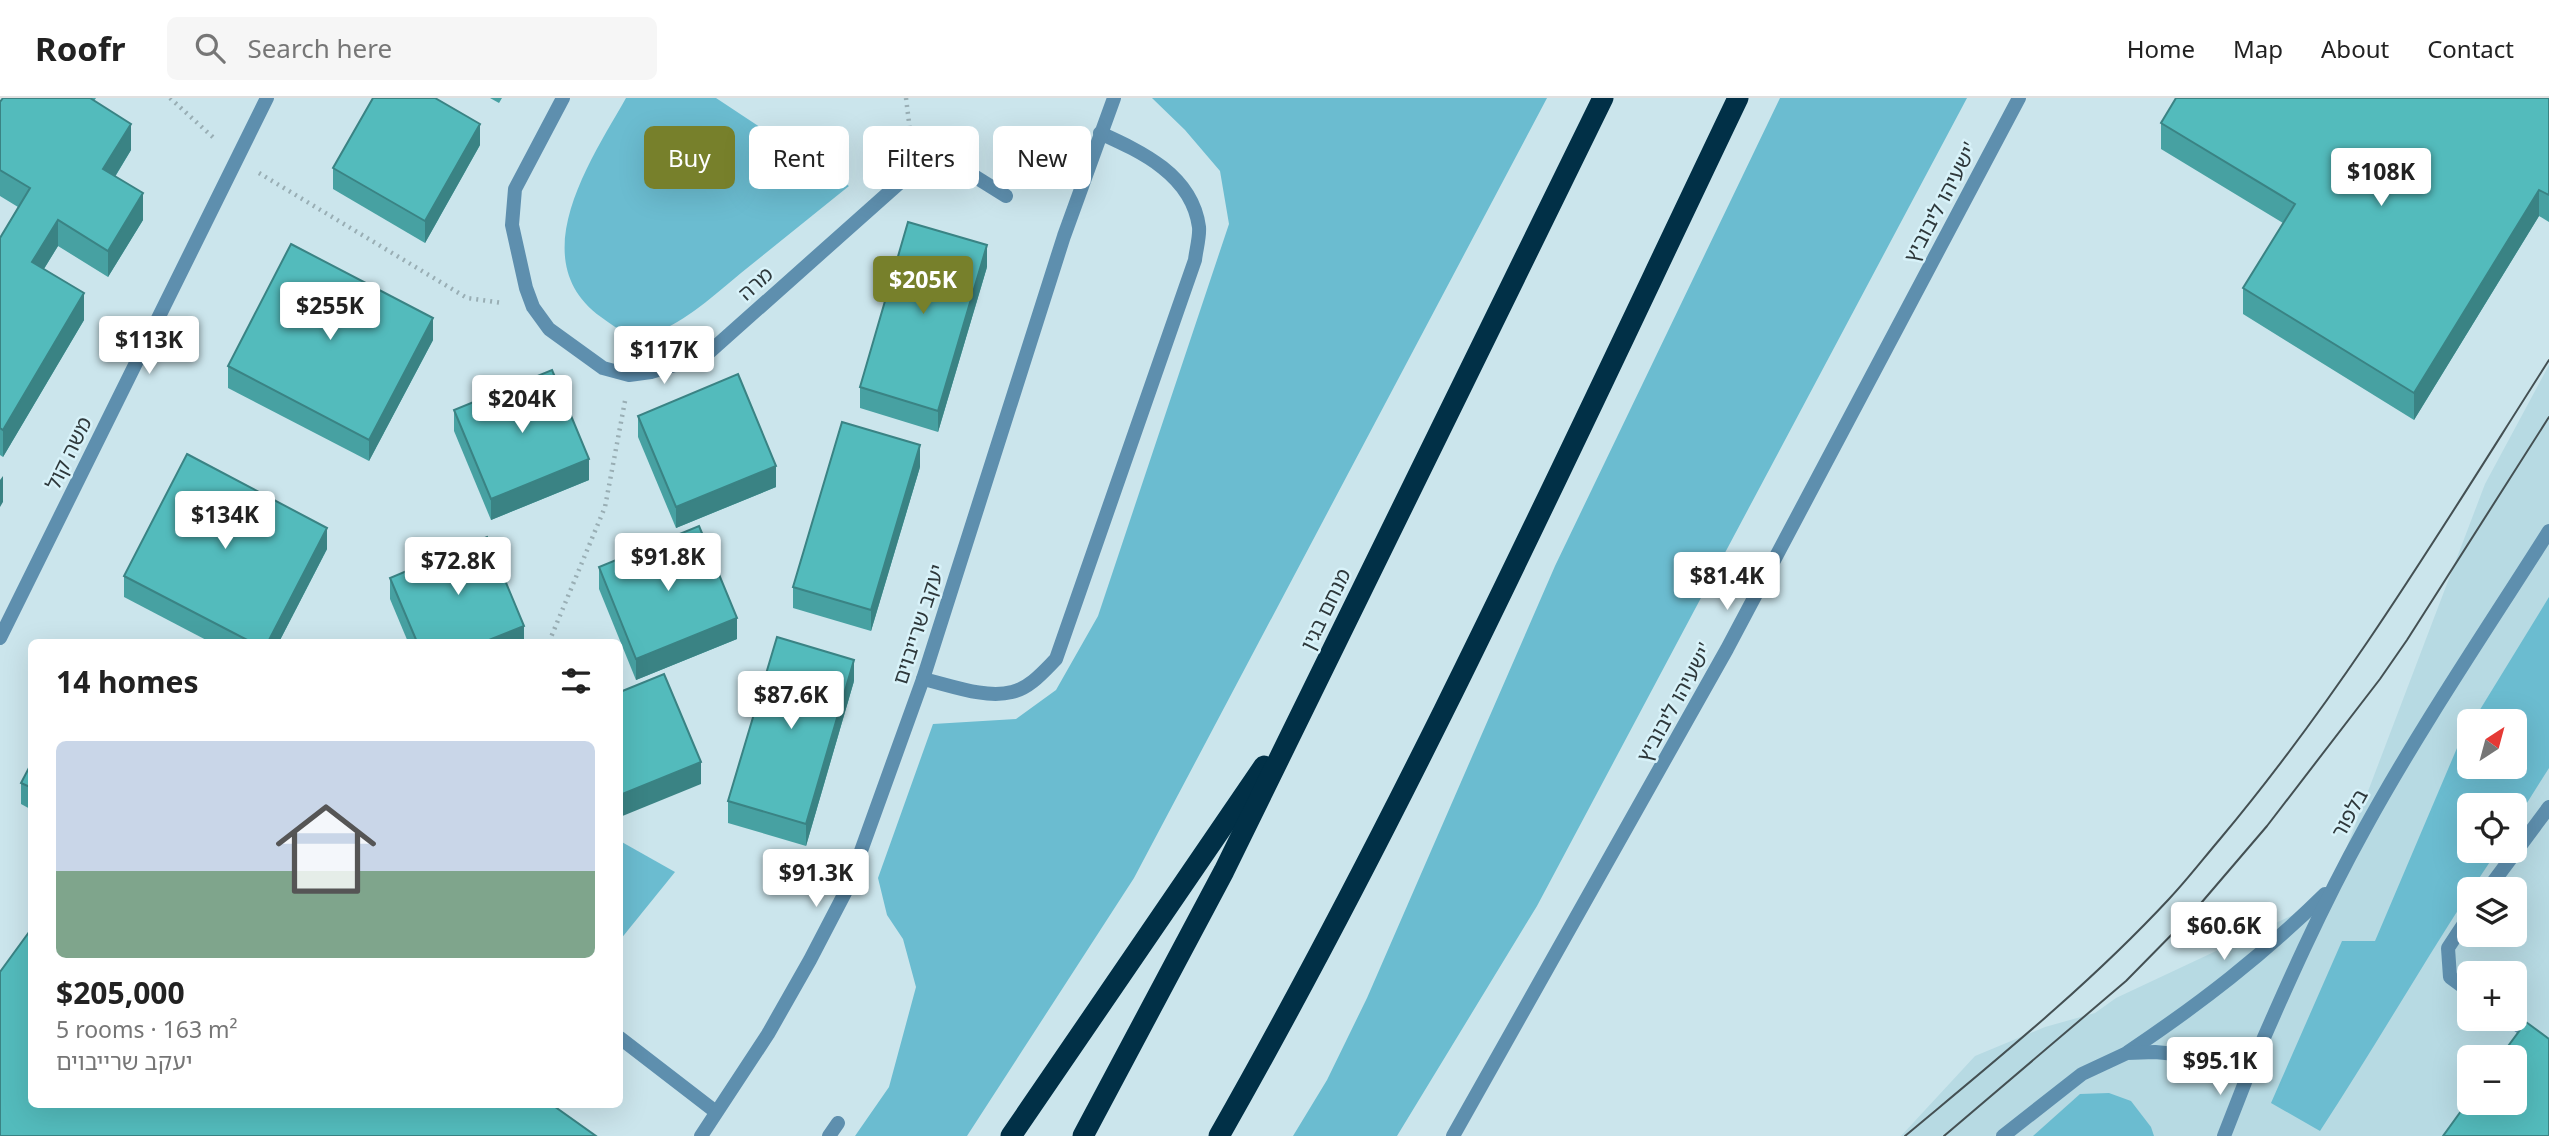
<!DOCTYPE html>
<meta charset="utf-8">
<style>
:root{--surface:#fff;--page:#f6f6f6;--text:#222;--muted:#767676;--line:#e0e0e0;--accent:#77802b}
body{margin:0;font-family:"Noto Sans","Noto Sans Hebrew",sans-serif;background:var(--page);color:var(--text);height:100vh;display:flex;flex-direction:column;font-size:26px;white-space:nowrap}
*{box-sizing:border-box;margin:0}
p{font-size:23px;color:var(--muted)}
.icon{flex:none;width:38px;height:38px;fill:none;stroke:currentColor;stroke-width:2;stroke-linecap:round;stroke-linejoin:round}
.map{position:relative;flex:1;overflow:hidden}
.drawer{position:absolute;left:28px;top:541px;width:595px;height:469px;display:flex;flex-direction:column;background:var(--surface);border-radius:10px;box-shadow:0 7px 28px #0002}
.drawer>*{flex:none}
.hud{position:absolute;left:644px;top:28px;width:665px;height:63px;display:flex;gap:14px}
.needle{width:46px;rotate:36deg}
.controls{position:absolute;left:2457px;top:611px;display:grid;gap:14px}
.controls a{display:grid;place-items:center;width:70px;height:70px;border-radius:10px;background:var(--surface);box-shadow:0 7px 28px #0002;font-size:35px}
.price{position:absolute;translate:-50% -60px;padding:0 16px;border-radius:7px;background:#fff;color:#222;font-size:23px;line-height:46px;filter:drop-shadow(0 2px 4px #0008)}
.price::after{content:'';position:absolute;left:50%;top:42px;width:21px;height:16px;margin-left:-10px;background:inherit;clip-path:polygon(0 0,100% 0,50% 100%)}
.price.selected{background:var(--accent);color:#fff}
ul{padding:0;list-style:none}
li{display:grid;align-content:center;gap:14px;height:371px;padding:0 28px}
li+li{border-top:2px solid var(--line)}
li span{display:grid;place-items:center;height:217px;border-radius:10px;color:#555}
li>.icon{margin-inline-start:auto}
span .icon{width:126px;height:126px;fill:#fffc;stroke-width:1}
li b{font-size:30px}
h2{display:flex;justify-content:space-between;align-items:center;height:84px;padding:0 28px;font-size:30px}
.pill{padding:0 24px;border-radius:10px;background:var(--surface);box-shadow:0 7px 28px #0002;font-size:24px;line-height:63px}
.pill.selected{background:var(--accent);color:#fff}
header{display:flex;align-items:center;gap:42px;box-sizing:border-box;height:98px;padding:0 35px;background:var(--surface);border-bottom:2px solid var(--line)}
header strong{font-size:33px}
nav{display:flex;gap:38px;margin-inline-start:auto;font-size:24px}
.search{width:490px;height:63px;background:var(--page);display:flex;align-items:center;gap:18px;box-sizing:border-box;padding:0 24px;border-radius:10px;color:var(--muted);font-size:26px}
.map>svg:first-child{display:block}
.built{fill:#b7dae3;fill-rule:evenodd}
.green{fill:#6bbcd0}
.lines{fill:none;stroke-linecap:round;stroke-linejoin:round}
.path{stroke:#99aeb4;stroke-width:4.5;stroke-dasharray:2 5;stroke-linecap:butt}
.service{stroke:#5e8fae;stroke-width:14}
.minor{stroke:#5e8fae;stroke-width:14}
.tertiary{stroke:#5e8fae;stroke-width:14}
.motorway{stroke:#013047;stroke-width:21}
.tram{stroke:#445053;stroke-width:2}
.wall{fill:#47a1a2}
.shaded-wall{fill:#3a8384}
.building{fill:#53bbbc;stroke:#3a8384;stroke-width:2}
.labels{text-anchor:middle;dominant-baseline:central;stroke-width:5;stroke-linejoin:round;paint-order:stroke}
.street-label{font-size:21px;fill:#2e383b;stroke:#d8f2f9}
</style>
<header>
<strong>Roofr</strong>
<div class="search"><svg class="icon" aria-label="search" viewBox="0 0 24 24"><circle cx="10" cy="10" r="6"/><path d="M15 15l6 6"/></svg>Search here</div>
<nav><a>Home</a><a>Map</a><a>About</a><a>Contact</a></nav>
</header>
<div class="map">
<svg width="2549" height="1038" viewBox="0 0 2549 1038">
<rect width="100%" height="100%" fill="#cbe5ec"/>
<path class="built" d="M2549,267v771h-648l74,-80 70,-29 50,-14 21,-15 211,-99 158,-415zM2469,623h46v45h-46zM2469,707h46v45h-46zM2469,791h46v45h-46zM2469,875h46v45h-46zM2469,959h46v45h-46z"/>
<g class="green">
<path d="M626,0h90l133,88c-36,29 -72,58 -108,87 -27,22 -54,48 -87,60 -21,8 -38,-5 -53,-16 -79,-57 -10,-157 25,-219z"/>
<polygon points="1152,0 1547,0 1134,780 967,1038 855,1038 889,989 916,889 903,841 887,817 878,780 933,626 1016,621 1056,592 1098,518 1229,126 1220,73 1185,32"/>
<polygon points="1780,0 1967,0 1537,808 1397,1038 1293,1038 1327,982 1367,900 1555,468"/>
<path d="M2549,499v171l-34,54v-17h-46v45l28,1 -25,38h-3v4c-51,79 -98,160 -149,238l-49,-28 71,-162h33l85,-200 9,-15v40h46v-45h-42z"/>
<polygon points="620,743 675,774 620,842"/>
<polygon points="2109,995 2131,1003 2151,1029 2154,1038 2033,1038 2080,996"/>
</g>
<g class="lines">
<g class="path">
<polyline points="170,0 216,42"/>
<polyline points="906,0 911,41"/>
<polyline points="259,75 467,200 502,205"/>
<polyline points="549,544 605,409 625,303"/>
</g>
<g class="service">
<path d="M923,581c27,6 62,20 89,13 18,-4 32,-21 44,-33l139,-399c1,-10 5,-23 4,-33 -7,-52 -57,-75 -99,-94"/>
<polyline points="2488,791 2549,709"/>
<polyline points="2469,818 2448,850 2450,879 2469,893"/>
<polyline points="2508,920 2549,949"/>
<polyline points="620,940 716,1014"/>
<polyline points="829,1038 838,1025"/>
</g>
<g class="minor">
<polyline points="563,0 515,91 512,127 526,190 533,209 549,231 603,270 629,277 651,274 705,258 914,72 933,62 958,68 1006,98"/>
<polyline points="0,540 267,0"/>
<polyline points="701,1038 768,936 810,862 848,789 923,581 1064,138 1114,0"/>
<polyline points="1453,1038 1727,551 2019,0"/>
<polyline points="2224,1038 2249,974"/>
</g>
<g class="tertiary">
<path d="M2128,954c73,-49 134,-96 197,-158"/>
<path d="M2003,1038l79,-62 45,-21 28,-1 31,3 63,17c36,-83 72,-165 116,-244 56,-102 122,-199 184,-297"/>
</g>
<g class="motorway">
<polyline points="1011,1038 1264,668"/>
<polyline points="1083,1038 1224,773 1603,0"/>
<path d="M1219,1038c191,-336 352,-689 519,-1038"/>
</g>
<g class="tram">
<path d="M1905,1038c91,-76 183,-150 264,-237 18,-19 34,-40 51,-60 125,-149 225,-316 329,-479"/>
<polyline points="1944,1038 2126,883 2190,818 2267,728 2380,581 2407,542 2549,319"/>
</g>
</g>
<g class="wall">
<polygon points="3,0 96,0 94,3 131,52 115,79 143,122 108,179 58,148 44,171 84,222 3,359 0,357 0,140 18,109 0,98 0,4"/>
<polygon points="490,0 502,0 499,5"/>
<polygon points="2549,0 2549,124 2539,118 2414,322 2243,216 2243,190 2283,125 2161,51 2161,25"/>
<polygon points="480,47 425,145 333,91 333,70"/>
<polygon points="987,169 938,334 860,310 860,289"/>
<polygon points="433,242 369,363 228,290 228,268"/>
<polygon points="454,312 589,382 491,422 454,333"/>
<polygon points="638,318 776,389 676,430 638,339"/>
<polygon points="920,369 871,533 793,510 793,489"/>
<polygon points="327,451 279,544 210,544 124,499 124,478"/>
<polygon points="599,469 737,541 636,582 599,491"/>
<polygon points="390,480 524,544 408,544 390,501"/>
<polygon points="854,583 806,748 728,725 728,703"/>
<polygon points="32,664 32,712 21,706 21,685"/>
</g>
<g class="shaded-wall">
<polygon points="131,26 131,52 103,98 103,71"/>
<polygon points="480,26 480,47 425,145 425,123"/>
<polygon points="2539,92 2539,118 2414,322 2414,295"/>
<polygon points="143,95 143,122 108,179 108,153"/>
<polygon points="58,122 58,148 32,190 32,164"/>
<polygon points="987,147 987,169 938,334 938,313"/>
<polygon points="84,195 84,222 3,359 3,332"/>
<polygon points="433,220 433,242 369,363 369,342"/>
<polygon points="920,347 920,369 871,533 871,512"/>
<polygon points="589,361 589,382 491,422 491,401"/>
<polygon points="776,368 776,389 676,430 676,409"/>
<polygon points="3,378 3,404 0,409 0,382"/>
<polygon points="327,430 327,451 279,544 268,544"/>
<polygon points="737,520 737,541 636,582 636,561"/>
<polygon points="524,528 524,544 484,544"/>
<polygon points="854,562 854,583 806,748 806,726"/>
<polygon points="701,664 701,686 620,719 620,697"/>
</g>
<g class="building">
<polygon points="3,0 90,0 131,26 103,71 143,95 108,153 58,122 32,164 84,195 3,332 0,330 0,140 30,90 0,72 0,4"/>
<polygon points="373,0 435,0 480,26 425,123 333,70"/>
<polygon points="2176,0 2549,0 2549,97 2539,92 2414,295 2243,190 2295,106 2161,25"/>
<polygon points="908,124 987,147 938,313 860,289"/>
<polygon points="291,146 433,220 369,342 228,268"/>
<polygon points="552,272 589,361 491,401 454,312"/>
<polygon points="738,276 776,368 676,409 638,318"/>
<polygon points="842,324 920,347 871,512 793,489"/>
<polygon points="187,356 327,430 268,544 251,544 124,478"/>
<polygon points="699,428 737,520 636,561 599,469"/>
<polygon points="487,439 524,528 484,544 417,544 390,480"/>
<polygon points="777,539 854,562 806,726 728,703"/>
<polygon points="664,576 701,664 620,697 620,594"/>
<polygon points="32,664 32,690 21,685"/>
<polygon points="32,830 32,1006 551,1006 596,1038 0,1038 0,874"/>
<polygon points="2526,924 2549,941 2549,1038 2443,1038 2469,1002 2469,1004 2515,1004 2515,959 2500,959"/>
</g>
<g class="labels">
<g class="street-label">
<text transform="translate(1940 104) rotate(-62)">ישעיהו ליבוביץ'</text>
<text transform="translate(755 185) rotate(-42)">מרה</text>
<text transform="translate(68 355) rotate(-64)">משה קול</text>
<text transform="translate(1325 511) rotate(-64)">מנחם בגין</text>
<text transform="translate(918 526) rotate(-72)">יעקב שרייבוים</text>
<text transform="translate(1674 604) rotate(-61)">ישעיהו ליבוביץ'</text>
<text transform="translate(2349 715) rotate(-61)">בלפור</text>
</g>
</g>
</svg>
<div class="controls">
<a><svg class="needle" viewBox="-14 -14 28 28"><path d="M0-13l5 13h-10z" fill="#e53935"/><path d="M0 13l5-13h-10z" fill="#767676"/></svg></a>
<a><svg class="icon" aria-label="locate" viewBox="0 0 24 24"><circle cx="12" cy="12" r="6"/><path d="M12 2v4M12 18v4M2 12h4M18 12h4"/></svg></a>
<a><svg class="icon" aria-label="layers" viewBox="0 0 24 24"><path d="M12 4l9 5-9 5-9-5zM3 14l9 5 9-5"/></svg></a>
<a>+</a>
<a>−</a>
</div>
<b class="price" style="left:2381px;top:110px">$108K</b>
<b class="price selected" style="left:923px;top:218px">$205K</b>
<b class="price" style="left:330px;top:244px">$255K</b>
<b class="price" style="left:149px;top:278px">$113K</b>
<b class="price" style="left:664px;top:288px">$117K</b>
<b class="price" style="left:522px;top:337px">$204K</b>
<b class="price" style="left:225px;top:453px">$134K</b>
<b class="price" style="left:668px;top:495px">$91.8K</b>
<b class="price" style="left:458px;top:499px">$72.8K</b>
<b class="price" style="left:1727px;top:514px">$81.4K</b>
<b class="price" style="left:791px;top:633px">$87.6K</b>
<b class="price" style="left:816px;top:811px">$91.3K</b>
<b class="price" style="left:2224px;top:864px">$60.6K</b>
<b class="price" style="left:2220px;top:999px">$95.1K</b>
<div class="hud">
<a class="pill selected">Buy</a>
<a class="pill">Rent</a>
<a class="pill">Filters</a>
<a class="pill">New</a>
</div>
<section class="drawer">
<h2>14 homes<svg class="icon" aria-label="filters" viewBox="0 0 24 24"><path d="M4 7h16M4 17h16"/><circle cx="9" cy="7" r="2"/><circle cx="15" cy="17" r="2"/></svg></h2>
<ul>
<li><span style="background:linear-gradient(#c9d6e8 60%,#7fa58c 0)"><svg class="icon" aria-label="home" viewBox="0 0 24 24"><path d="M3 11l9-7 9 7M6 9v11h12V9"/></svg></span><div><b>$205,000</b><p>5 rooms · 163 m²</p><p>יעקב שרייבוים</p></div></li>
</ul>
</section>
</div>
